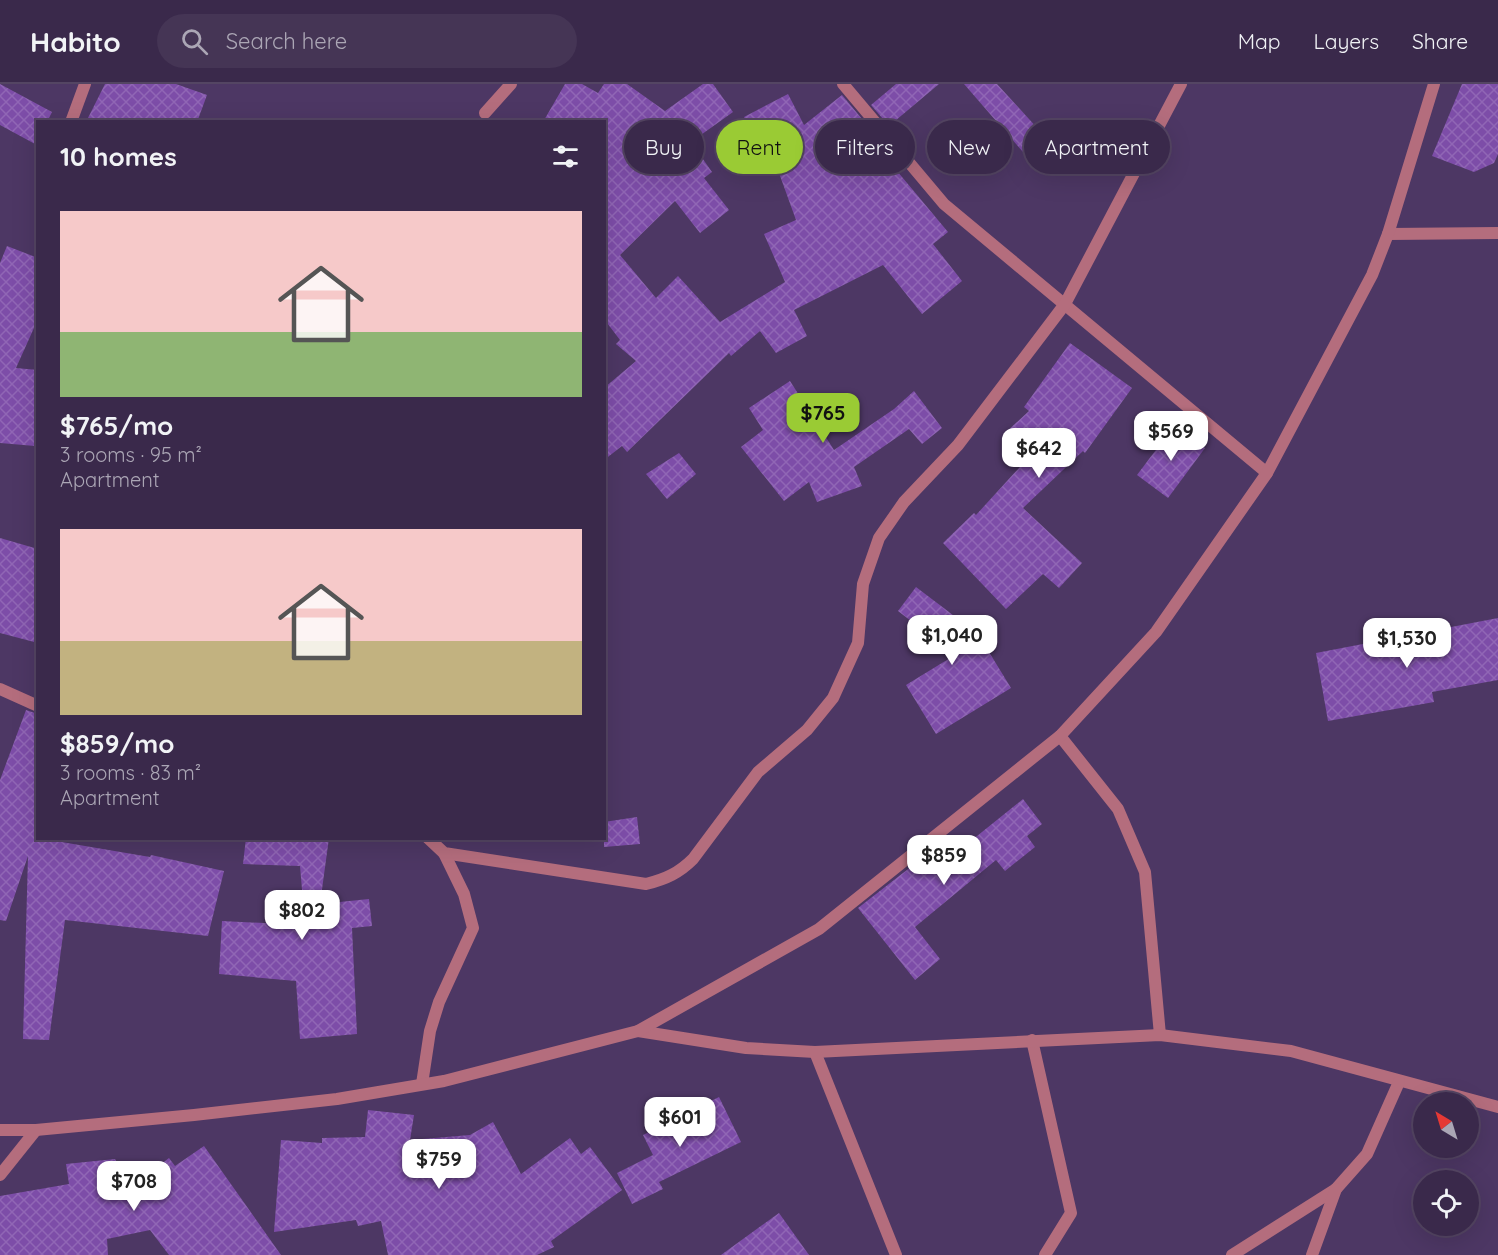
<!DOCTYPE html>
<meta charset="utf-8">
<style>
:root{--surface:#3a294b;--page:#453555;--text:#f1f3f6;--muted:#aba6b5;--line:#544563;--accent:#9acb34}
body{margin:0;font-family:Quicksand,sans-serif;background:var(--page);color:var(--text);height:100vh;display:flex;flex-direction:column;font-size:22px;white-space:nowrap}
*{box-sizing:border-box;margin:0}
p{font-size:20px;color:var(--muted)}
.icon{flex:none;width:33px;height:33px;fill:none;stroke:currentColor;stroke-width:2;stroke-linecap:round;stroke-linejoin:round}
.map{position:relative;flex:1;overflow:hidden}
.details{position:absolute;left:36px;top:36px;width:570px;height:720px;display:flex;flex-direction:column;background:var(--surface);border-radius:0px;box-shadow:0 6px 24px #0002,0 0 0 2px var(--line)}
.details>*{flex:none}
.hud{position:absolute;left:624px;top:36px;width:570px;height:54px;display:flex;gap:12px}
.needle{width:39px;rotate:322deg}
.controls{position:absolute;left:1413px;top:1008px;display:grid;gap:12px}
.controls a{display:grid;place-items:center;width:66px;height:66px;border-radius:50%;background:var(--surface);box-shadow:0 6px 24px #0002,0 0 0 2px var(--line);font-size:30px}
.price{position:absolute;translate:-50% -51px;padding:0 14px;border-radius:12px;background:#fff;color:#222;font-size:20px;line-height:39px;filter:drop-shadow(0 2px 3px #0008)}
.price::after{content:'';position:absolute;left:50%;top:36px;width:18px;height:14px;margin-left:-9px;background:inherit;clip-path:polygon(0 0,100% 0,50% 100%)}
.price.selected{background:var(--accent);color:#111}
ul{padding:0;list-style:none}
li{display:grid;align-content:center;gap:12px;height:318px;padding:0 24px}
li span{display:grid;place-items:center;height:186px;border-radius:0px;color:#555}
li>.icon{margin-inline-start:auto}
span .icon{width:108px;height:108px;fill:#fffc;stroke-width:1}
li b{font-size:26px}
h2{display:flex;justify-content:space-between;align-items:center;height:72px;padding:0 24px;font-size:26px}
.tag{padding:0 21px;border-radius:27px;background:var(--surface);box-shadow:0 6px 24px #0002,0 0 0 2px var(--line);font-size:21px;line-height:54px}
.tag.selected{background:var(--accent);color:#111}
header{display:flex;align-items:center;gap:36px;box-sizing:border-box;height:84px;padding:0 30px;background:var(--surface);border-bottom:2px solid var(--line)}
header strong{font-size:28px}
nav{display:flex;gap:33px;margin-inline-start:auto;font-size:21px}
.search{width:420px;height:54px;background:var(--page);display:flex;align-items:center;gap:15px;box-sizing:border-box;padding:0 21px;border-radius:33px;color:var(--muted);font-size:22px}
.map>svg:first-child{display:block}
.building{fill:url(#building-cross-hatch)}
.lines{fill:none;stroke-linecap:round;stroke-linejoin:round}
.service{stroke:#b46d7d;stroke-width:12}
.minor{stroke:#b46d7d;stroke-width:12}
.tertiary{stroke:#b46d7d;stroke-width:12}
</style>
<header>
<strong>Habito</strong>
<div class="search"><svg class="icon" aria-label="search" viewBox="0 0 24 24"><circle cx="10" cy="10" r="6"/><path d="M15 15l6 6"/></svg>Search here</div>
<nav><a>Map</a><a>Layers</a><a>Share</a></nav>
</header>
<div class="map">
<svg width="1498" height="1171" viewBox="0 0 1498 1171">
<defs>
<pattern id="building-cross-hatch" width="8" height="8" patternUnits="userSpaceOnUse" patternTransform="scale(1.5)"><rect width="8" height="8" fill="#7d4da8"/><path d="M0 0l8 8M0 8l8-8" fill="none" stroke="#9066b5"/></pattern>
</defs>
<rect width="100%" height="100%" fill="#4d3764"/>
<g class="building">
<polygon points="0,0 52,28 47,38 38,38 35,60 0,41"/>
<polygon points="105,0 176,0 207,11 197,38 86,38"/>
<polygon points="565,0 582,0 598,9 604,0 627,0 665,27 703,0 713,0 733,28 691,58 712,88 704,94 729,126 700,149 675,117 620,171 656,214 678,192 720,238 785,198 764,150 796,136 775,78 769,81 744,33 788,10 804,41 842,11 877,53 875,55 894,79 892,81 948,148 933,160 962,197 922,230 883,181 794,226 807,252 776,269 760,247 731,272 729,269 627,368 622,362 604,376 604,304 636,277 616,260 620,256 604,235 604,38 543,38"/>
<polygon points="896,0 939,0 889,42 871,21"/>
<polygon points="964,0 997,0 1039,46 1023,68"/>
<polygon points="1462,0 1498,0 1498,70 1494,79 1474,88 1432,72"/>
<polygon points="7,162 38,174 38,235 16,284 38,286 35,362 0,359 0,179"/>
<polygon points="1070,259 1132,304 1085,369 1083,367 1023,424 1082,479 1059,504 1043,490 1006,525 943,459 974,429 976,431 1029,373 1005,349 1029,327 1024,323"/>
<polygon points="790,297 834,366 894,325 914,307 942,344 922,360 909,345 854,383 862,402 817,418 809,398 784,417 741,363 763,346 749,324"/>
<polygon points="1174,342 1205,364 1168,414 1137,391"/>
<polygon points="679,369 696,390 667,415 646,390"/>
<polygon points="0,454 38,465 38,559 0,549"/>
<polygon points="916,503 978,550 1011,604 936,650 906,601 955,571 898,527"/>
<polygon points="1498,534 1498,596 1432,608 1434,618 1328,637 1316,569"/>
<polygon points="26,626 38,630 38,754 150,773 151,771 224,787 208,852 65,836 49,956 23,955 28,772 6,837 0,836 0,696"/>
<polygon points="1023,715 1042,740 1027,752 1035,763 1005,787 996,776 915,843 940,875 915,896 858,824 930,768 941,781"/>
<polygon points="637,733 640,760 604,763 604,738"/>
<polygon points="246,754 329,754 320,820 369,815 372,842 352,844 357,950 300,955 296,897 219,890 222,837 305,841 300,782 243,780"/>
<polygon points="719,1013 741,1058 659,1098 663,1105 632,1120 617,1089 653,1071 643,1051"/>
<polygon points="368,1026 414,1031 410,1056 470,1051 493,1038 521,1090 570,1054 581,1070 590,1063 622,1106 551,1157 554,1163 537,1171 388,1171 381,1137 358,1142 356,1136 274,1148 281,1056 322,1059 322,1054 365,1053"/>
<polygon points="204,1062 281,1171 169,1171 150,1146 107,1155 108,1171 0,1171 0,1112 69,1100 66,1080 115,1075 129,1098 145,1088 147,1091 169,1074 175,1082"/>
<polygon points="779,1129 809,1171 721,1171"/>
</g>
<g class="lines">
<polyline class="service" points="1032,956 1071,1129 1045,1171"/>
<g class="minor">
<polyline points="843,0 944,120 1267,389"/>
<polyline points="485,29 511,0"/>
<polyline points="71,38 85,0"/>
<polyline points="1388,150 1498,149"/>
<polyline points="0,605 38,622"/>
<polyline points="1060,652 1118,725 1145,788 1160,951"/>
<path d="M428,754l16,15 202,31c20,-5 33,-11 47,-25l65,-87 49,-42 26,-32 25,-55 5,-59 16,-46 25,-36 54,-57 107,-141 116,-220"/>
<polyline points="638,947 746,964 815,968 1160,951 1291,967 1498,1023"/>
<polyline points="815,968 896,1171"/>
<polyline points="422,1000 430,947 439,918 473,844 464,810 444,769"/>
<polyline points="0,1091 36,1046"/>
<polyline points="1232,1171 1336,1105 1367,1070 1399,998"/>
<polyline points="1312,1171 1336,1105"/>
</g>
<polyline class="tertiary" points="0,1046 36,1046 194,1031 337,1015 444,997 638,947 819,845 1060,652 1156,548 1267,389 1372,191 1388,150 1434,0"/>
</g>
</svg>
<div class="controls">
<a><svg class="needle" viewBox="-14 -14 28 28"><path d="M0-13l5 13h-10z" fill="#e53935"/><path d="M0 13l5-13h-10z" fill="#aba6b5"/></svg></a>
<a><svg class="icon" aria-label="locate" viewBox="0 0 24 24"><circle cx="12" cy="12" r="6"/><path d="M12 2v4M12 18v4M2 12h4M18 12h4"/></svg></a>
</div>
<b class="price selected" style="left:823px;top:360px">$765</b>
<b class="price" style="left:1171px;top:378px">$569</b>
<b class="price" style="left:1039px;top:395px">$642</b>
<b class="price" style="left:952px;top:582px">$1,040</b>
<b class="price" style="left:1407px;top:585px">$1,530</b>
<b class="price" style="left:944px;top:802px">$859</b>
<b class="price" style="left:302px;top:857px">$802</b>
<b class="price" style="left:680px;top:1064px">$601</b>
<b class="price" style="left:439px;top:1106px">$759</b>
<b class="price" style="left:134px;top:1128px">$708</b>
<div class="hud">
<a class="tag">Buy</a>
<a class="tag selected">Rent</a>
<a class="tag">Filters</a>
<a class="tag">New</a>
<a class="tag">Apartment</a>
</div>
<section class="details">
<h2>10 homes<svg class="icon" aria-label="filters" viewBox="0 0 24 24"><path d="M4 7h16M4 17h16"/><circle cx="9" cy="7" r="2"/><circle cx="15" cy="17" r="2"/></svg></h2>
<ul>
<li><span style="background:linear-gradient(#f6c9c9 65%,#8fb573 0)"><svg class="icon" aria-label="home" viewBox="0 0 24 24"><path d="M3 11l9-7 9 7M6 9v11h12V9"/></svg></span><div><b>$765/mo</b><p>3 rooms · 95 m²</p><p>Apartment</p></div></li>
<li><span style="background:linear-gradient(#f6c9c9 60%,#c2b280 0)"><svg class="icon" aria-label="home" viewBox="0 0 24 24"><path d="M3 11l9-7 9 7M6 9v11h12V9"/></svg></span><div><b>$859/mo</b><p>3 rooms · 83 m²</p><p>Apartment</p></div></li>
</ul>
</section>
</div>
